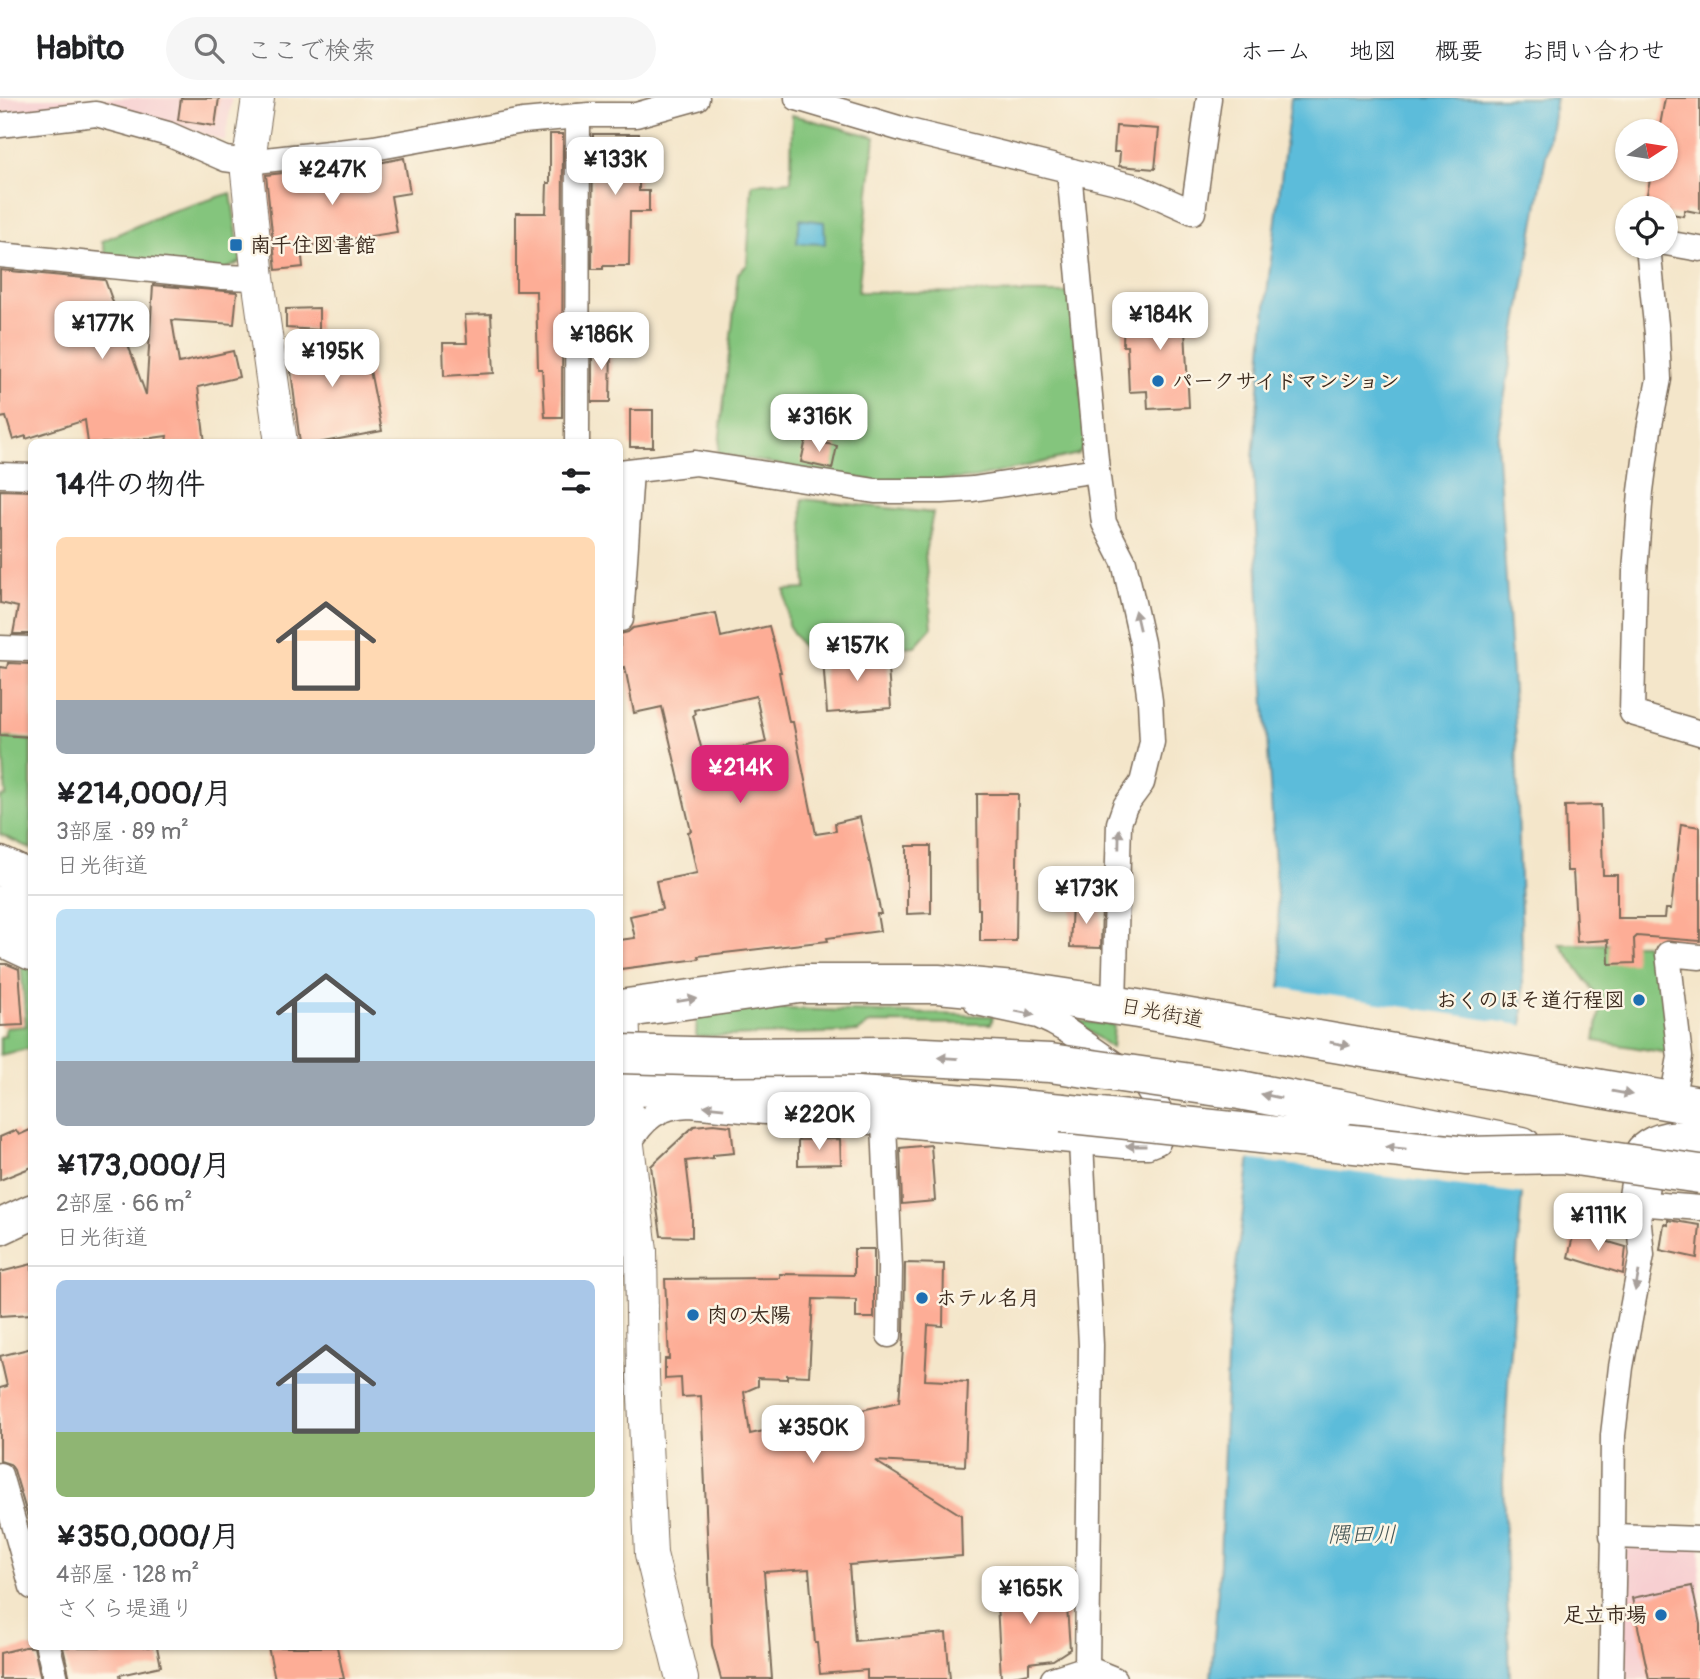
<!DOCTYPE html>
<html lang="ja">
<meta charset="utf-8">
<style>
:root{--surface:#fff;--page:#f6f6f6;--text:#202124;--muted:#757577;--line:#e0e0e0;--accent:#db2777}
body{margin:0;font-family:Pangolin,"Klee One",sans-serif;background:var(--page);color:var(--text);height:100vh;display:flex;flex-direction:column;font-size:26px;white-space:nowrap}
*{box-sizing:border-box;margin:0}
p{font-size:23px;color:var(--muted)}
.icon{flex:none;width:38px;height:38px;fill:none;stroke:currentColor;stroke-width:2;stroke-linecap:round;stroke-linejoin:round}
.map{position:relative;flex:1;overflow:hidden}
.side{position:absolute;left:28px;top:341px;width:595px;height:1211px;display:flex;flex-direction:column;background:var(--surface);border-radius:10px;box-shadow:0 2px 5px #0004}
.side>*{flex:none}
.needle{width:46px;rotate:78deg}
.controls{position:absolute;left:1615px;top:21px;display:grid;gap:14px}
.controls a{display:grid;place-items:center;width:63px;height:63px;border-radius:50%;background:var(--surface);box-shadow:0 2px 5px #0004;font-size:35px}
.price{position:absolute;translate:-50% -60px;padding:0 16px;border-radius:14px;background:#fff;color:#222;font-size:23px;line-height:46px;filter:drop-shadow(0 2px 4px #0008)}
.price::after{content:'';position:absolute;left:50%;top:42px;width:21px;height:16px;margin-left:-10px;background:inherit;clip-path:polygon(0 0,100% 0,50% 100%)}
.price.selected{background:var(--accent);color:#fff}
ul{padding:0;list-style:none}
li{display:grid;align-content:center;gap:14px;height:371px;padding:0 28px}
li+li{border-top:2px solid var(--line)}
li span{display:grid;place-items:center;height:217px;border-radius:10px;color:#555}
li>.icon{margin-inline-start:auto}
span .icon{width:126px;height:126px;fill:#fffc;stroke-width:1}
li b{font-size:30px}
h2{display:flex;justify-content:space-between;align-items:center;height:84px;padding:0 28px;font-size:30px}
header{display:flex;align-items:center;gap:42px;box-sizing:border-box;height:98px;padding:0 35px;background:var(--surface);border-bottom:2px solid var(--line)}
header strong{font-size:33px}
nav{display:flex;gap:38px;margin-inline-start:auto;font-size:24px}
.search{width:490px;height:63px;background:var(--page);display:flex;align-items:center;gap:18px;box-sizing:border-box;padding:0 24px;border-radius:38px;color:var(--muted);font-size:26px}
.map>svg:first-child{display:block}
.built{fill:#f7cfd1}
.green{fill:#84c57d;stroke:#60784e;stroke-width:2}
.water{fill:#5cbcda;stroke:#4c737c;stroke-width:2}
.pier{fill:#f4e6ca}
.building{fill:#fdad96;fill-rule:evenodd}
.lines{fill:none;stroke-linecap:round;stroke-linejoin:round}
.minor-casing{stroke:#7c6c5a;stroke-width:27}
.tertiary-casing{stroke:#7c6c5a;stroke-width:34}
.secondary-casing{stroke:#7c6c5a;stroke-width:38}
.trunk-casing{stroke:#7c6c5a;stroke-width:41}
.minor{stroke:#fff;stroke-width:24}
.tertiary{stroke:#fff;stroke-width:32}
.secondary{stroke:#fff;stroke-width:35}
.trunk{stroke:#fff;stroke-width:38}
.trunk-bridge-casing{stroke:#7c6c5a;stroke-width:41;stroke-linecap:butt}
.trunk-bridge{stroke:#fff;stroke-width:38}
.oneway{fill:#a79f9a}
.poi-dot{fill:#1f6fb2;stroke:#fcf5e5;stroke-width:2.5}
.labels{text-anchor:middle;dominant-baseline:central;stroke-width:5;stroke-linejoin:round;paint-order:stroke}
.poi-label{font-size:21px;font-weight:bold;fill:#3b2a1e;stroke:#fcf5e5;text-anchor:start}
.street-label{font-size:21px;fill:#3b2a1e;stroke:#fcf5e5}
.water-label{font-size:23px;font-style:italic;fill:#455656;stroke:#fcf5e5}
</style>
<header>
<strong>Habito</strong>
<div class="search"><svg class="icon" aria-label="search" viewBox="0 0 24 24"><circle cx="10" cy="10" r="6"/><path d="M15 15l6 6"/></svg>ここで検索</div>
<nav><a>ホーム</a><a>地図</a><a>概要</a><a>お問い合わせ</a></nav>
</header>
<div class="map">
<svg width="1700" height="1581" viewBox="0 0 1700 1581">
<rect width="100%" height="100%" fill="#fcf5e5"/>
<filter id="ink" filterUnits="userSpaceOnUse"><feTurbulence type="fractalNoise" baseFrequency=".0143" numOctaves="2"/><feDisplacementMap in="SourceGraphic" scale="14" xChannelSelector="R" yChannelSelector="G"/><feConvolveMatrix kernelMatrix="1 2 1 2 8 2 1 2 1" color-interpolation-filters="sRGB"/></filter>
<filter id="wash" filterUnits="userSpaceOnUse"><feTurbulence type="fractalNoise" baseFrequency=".00686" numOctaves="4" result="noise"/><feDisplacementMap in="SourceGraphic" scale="28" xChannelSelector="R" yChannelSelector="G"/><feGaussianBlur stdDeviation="1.57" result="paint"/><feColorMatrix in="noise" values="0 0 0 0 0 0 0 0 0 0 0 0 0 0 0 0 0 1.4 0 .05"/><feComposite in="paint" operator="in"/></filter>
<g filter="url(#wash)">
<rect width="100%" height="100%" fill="#f4e6ca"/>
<g class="built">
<polygon points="0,0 232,0 225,43 113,8 0,15"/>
<polygon points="1630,1447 1700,1450 1700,1581 1622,1581 1624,1453"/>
</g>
<g class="green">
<polygon points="792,17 875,39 858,194 1070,195 1087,344 1078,356 975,380 886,385 718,356 738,175 747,167 752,86 791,83"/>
<polygon points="231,95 241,164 224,172 107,161 102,143 166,115"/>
<polygon points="802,401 933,415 925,455 932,529 915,548 807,556 788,527 785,492 806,491"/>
<polygon points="2,639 31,642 31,751 0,736 0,699 6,698"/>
<path d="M1560,846h85c16,33 25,73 23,109l-73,-12 6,-40z"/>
<polygon points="21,865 31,871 31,950 0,957 0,939 5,938 5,930 26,928"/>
<polygon points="762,910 993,918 991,926 870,925 858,934 696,939 697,918"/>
<polygon points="1078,923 1114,927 1112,950 1076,924"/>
</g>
<g class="water">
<polygon points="1291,0 1556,0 1497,342 1516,640 1523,887 1522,1095 1509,1265 1503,1384 1510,1581 1211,1581 1220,1465 1228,1231 1255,1019 1282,879 1260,526 1253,361 1267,195"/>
<polygon points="800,121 824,124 825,146 797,145"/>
</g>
<polygon class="pier" points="1277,889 1527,928 1526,1096 1246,1061 1252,1018"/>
<g id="blocks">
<g class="building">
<polygon points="181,0 219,0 215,28 178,22"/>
<polygon points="1665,0 1700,0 1700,115 1685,112 1683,118 1666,115 1666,110 1644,110 1652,72 1666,72 1666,33 1659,33"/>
<polygon points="1116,28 1159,31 1155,71 1119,68 1120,54 1114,54"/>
<polygon points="550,36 563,36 562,319 545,319 542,271 538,271 536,193 516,193 516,115 546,115 547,85 550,85"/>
<polygon points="593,36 639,36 639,93 649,93 649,114 630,114 629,168 603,168 603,171 592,171"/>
<polygon points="404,60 410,95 391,98 397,134 301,149 303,169 276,172 266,77 300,73 301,80"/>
<polygon points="0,172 105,182 146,297 153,187 237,194 234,226 172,222 179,265 233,253 239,279 198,289 205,345 166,345 167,338 115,345 88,345 85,322 26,341 26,338 13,342 6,319 0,320"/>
<polygon points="1162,202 1199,203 1199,232 1185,232 1189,309 1148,311 1147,293 1129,294 1127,248 1123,248 1124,211 1162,212"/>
<polygon points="319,210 319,232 286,230 286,211"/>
<polygon points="491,216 494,275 444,278 443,245 467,245 465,217"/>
<polygon points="319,234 320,246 363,237 382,333 318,345 300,345 287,241"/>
<polygon points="592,245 611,245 610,304 592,304"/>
<rect x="630" y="312" width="23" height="37"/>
<polygon points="806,341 837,348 832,371 801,364"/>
<polygon points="0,392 32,393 32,536 13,536 18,509 0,505"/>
<path d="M716,515l5,24 48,-11 12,46h-2l10,50h4l23,112 20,-3 -1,-8 25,-6 21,97h-4l3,17 -53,7 1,3 -130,15 1,3 -79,10v-29l15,-2 -5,-22 32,-7 -6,-28 41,-8 -9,-41 3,-1 -29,-124 -28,6 -9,-46 -5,1v-34l8,-2 5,-4zM756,598l10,46 -63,13 -10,-40 2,-1 -1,-4z"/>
<polygon points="887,556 891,610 827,615 823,561"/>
<polygon points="8,565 32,566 32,639 0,637 0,569 7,570"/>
<polygon points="977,696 1018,696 1016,843 980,843 980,811 978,811"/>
<polygon points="1601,707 1603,777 1617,777 1617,820 1665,820 1666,811 1671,811 1681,726 1700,729 1700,843 1637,838 1634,841 1635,865 1609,866 1608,842 1577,844 1573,773 1567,773 1565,708"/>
<polygon points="907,748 931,748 931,815 907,816"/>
<polygon points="1072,805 1102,807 1101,850 1070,849"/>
<polygon points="0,866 7,866 19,871 23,927 0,928"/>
<polygon points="714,1026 731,1028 734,1055 713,1057 713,1060 686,1063 692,1113 692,1139 661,1138 651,1068 694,1028"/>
<polygon points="32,1031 32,1069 0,1082 0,1039 16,1032 19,1037"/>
<polygon points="840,1041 841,1066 798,1067 798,1042"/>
<polygon points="931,1047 935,1103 902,1106 900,1050"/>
<polygon points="1668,1122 1700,1127 1697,1160 1660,1152 1664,1126 1668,1127"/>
<polygon points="1574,1134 1626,1149 1623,1176 1568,1159"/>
<polygon points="854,1151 874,1151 874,1220 856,1220 856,1202 813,1201 809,1278 787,1277 787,1281 758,1280 758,1288 744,1294 750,1336 899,1304 904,1237 905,1165 944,1166 943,1228 928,1227 925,1282 968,1284 965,1368 875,1363 961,1417 962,1458 849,1467 855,1543 946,1535 950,1581 867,1581 867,1572 820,1576 817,1545 815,1545 809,1471 764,1474 772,1581 721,1581 712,1547 701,1298 682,1299 681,1280 665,1281 665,1261 669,1261 665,1181 780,1180 780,1176 854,1177"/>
<polygon points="32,1166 32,1216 0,1218 0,1174"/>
<polygon points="32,1250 32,1433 14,1372 10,1366 0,1363 0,1290 7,1288 0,1258"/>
<polygon points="1057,1484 1060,1510 1067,1509 1070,1551 1053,1562 1029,1565 1029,1575 1001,1580 996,1487"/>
<polygon points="1692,1488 1700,1526 1700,1581 1649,1581 1632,1500"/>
<polygon points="25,1549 34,1549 41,1581 0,1581 0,1555"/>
<polygon points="63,1549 157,1549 161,1568 120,1577 121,1581 70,1581"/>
<polygon points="268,1549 337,1549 344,1581 275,1581"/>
</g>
</g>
</g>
<g filter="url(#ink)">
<use href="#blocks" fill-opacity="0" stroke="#7c6c5a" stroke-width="2"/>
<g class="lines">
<defs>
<g id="minor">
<polyline points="797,0 905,32 1072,73"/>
<polyline points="0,27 96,16 168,36 225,61 247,64 374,50 523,23 589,17 636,17 697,0"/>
<polyline points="1666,145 1700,151"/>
<polyline points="1648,149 1657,236 1659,281 1649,332 1641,393 1635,474 1632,615 1700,635"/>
<polyline points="0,157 222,179 258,180"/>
<polyline points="577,345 578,18"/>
<polyline points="620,374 695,365 875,393 942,393 973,391 1097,372"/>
<polyline points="0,377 32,378"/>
<polyline points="620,521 621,521 631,373"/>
<polyline points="0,550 32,551"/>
<polyline points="1114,907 1119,725 1125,708 1142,685 1152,644 1150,603 1142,545 1124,464 1104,425 1097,372 1070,84 1072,73 1137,89 1193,114 1209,0"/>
<polyline points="1672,1003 1680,959 1668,856 1700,859"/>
<polyline points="884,1025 890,1170 889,1237"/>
<polyline points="1081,1044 1091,1247 1087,1570 1114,1581"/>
<path d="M628,1047c16,-27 30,-39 62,-40l434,41h24l10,-4 6,-12 -1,-14 -18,-31 -76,-53 -16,-9 -15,-7 -61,-13"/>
<polyline points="0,1377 32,1489"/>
<polyline points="1614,1438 1700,1441"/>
<polyline points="48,1549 56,1581"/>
<polyline points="1053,1581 1087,1570"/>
<polyline points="1611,1581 1614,1438 1612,1437 1613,1337 1621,1269 1642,1157 1637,1105 1700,1110"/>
</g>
<g id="tertiary">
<polyline points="258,0 247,75 258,180 281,345"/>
<polyline points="623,911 628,1047 641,1153 643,1278 651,1456 682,1581"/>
</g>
<polyline id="secondary" points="0,1129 32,1114"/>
<g id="trunk">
<polyline points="0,768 32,783"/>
<polyline points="0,807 32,822"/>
<polyline points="0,838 32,853"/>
<polyline points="620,911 799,886 938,886 1026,894 1138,911 1700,1008"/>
<path d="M620,988c148,3 295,12 442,27"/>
<polyline points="1338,1011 1522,1048"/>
<path d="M1637,1105l8,-51c16,-14 35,-12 55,-12"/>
</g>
</defs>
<use href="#minor" class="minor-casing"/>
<use href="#tertiary" class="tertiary-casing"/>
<use href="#secondary" class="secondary-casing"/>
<use href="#trunk" class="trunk-casing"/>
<use href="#minor" class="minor"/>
<use href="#tertiary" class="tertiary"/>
<use href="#secondary" class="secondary"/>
<use href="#trunk" class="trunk"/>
<defs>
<g id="trunk-bridge">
<polyline points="620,956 727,959 904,958 1050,965 1240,992 1338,1011"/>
<polyline points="1062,1015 1467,1058 1562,1056 1700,1076"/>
</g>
</defs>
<use href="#trunk-bridge" class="trunk-bridge-casing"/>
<use href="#trunk-bridge" class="trunk-bridge"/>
</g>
<defs><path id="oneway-solid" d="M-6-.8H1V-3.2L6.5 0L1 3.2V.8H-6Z" transform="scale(1.75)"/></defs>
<g class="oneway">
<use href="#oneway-solid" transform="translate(1137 522) rotate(-103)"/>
<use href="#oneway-solid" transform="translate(1119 741) rotate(-89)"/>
<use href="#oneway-solid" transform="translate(687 902) rotate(-9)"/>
<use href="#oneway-solid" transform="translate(1025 915) rotate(12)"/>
<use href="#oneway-solid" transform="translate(1340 946) rotate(10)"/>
<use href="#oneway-solid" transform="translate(948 960) rotate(-177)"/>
<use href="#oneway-solid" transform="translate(1622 995) rotate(10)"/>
<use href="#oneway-solid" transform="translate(1271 998) rotate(-169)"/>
<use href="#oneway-solid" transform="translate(714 1009) rotate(-174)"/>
<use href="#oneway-solid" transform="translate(1136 1048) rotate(180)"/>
<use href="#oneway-solid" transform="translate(1396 1050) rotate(-174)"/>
<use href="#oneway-solid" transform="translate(1637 1183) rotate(101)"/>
</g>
</g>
<g class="poi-dot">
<rect x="229" y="140" width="14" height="14" rx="3.5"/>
<circle cx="1158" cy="283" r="7"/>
<circle cx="1639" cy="902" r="7"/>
<circle cx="922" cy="1200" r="7"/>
<circle cx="693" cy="1217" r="7"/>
<circle cx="1661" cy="1517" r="7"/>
</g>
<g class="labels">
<g class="poi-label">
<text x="250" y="147">南千住図書館</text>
<text x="1172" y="283">パークサイドマンション</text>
<text x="1625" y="902" text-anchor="end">おくのほそ道行程図</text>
<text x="936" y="1200">ホテル名月</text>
<text x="707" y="1217">肉の太陽</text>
<text x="1647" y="1517" text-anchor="end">足立市場</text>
</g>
<g class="street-label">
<text transform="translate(1162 915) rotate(10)">日光街道</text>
</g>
<g class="water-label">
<text x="1362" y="1436">隅田川</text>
</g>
</g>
</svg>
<div class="controls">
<a><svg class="needle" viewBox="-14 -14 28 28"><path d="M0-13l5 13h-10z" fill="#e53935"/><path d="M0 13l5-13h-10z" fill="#757577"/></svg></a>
<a><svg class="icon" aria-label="locate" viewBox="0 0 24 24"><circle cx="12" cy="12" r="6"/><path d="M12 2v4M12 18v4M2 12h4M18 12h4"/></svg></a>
</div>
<b class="price" style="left:615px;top:99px">¥133K</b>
<b class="price" style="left:332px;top:109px">¥247K</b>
<b class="price" style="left:1160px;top:254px">¥184K</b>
<b class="price" style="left:102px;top:263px">¥177K</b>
<b class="price" style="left:601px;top:274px">¥186K</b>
<b class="price" style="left:332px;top:291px">¥195K</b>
<b class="price" style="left:819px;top:356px">¥316K</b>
<b class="price" style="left:857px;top:585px">¥157K</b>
<b class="price selected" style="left:740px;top:707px">¥214K</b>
<b class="price" style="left:1086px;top:828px">¥173K</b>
<b class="price" style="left:819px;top:1054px">¥220K</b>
<b class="price" style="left:1598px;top:1155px">¥111K</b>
<b class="price" style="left:813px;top:1367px">¥350K</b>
<b class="price" style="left:1030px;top:1528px">¥165K</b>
<section class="side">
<h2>14件の物件<svg class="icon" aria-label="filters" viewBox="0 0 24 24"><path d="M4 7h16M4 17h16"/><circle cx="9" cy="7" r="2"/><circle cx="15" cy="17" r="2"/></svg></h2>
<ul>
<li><span style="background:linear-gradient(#ffd9b3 75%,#9aa5b1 0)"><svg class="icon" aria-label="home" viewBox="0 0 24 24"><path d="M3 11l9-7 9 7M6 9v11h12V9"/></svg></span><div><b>¥214,000/月</b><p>3部屋 · 89 m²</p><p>日光街道</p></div></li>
<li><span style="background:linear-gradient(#bfe0f5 70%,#9aa5b1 0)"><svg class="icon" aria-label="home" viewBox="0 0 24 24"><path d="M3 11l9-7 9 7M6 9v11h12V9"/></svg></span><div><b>¥173,000/月</b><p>2部屋 · 66 m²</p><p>日光街道</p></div></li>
<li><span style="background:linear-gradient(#a9c7e8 70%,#8fb573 0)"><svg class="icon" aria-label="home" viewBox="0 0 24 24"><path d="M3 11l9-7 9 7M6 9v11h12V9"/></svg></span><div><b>¥350,000/月</b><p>4部屋 · 128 m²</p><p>さくら堤通り</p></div></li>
</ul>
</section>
</div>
